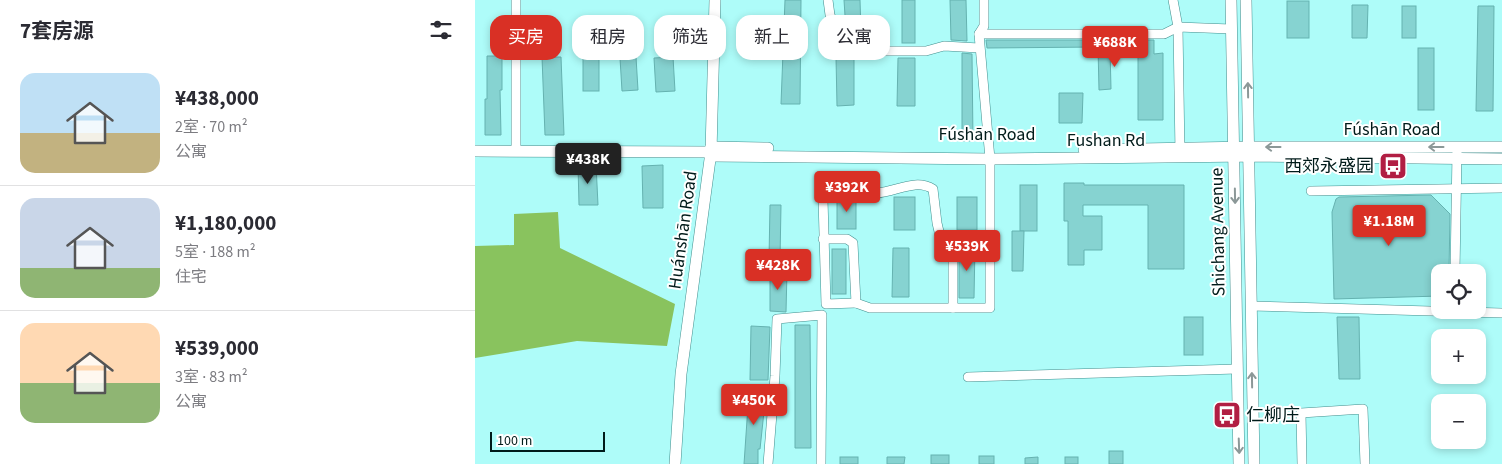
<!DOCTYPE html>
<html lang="zh">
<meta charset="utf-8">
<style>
:root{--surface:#fff;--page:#f7f7f7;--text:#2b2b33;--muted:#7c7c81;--line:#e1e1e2;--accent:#d93025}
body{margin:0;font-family:"Source Sans 3","Noto Sans SC",sans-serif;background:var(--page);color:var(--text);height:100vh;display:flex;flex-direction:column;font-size:19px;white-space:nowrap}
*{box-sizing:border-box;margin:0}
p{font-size:16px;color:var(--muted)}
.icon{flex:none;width:28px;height:28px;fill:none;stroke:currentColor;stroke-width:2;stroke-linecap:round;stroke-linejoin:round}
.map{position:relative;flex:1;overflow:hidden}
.details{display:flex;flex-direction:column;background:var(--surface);width:475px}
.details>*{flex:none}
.hud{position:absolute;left:15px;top:15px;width:475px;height:45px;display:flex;gap:10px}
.fabs{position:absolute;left:956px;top:264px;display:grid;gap:10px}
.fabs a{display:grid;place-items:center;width:55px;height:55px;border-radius:10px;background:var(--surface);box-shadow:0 2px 8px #0003;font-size:25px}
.scale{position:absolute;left:15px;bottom:12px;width:115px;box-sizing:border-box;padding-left:5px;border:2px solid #001b1a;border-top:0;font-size:14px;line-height:18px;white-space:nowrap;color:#001b1a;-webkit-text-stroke:4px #fff;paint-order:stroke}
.price{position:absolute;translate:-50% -42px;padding:0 11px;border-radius:5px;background:var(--accent);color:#fff;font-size:16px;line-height:32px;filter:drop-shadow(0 1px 2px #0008)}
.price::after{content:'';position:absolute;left:50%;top:30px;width:15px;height:11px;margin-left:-8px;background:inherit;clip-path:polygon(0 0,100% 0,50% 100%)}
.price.on{background:#222;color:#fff}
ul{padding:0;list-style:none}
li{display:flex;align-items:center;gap:15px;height:125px;padding:0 20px}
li+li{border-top:1px solid var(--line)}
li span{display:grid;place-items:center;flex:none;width:140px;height:100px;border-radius:15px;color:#555}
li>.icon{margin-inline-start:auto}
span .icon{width:60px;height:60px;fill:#fffc;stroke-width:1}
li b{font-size:21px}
h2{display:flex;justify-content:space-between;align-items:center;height:60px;padding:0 20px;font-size:21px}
.chip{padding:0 18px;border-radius:15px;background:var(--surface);box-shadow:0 2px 8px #0003;font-size:18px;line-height:45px}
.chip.on{background:var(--accent);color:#fff}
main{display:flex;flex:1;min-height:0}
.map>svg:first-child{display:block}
.forest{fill:#89c35e}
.building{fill:#86d3d1;stroke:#65b2b0}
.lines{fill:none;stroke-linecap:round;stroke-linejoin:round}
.minor-casing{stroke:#428f8e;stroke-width:10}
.major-casing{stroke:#428f8e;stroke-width:12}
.minor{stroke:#fff;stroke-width:9}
.major{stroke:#fff;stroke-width:11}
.oneway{stroke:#8c9898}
.labels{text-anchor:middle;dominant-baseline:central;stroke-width:4;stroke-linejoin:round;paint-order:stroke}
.street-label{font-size:18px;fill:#001b1a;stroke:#fff}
.poi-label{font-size:18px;fill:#001b1a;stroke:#fff;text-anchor:end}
</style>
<main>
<section class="details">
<h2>7套房源<svg class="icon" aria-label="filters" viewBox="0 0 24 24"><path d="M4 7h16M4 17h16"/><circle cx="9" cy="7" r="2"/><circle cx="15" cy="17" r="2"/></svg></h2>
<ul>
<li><span style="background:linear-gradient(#bfe0f5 60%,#c2b280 0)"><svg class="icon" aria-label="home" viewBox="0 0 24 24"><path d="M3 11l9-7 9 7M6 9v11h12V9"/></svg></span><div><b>¥438,000</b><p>2室 · 70 m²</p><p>公寓</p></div></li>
<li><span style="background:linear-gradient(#c9d6e8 70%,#8fb573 0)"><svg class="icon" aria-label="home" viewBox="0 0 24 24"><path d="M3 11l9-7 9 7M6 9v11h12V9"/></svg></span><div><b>¥1,180,000</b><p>5室 · 188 m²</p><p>住宅</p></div></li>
<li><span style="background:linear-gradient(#ffd9b3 60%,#8fb573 0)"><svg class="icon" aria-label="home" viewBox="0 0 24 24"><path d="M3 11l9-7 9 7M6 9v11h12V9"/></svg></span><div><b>¥539,000</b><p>3室 · 83 m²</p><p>公寓</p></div></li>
</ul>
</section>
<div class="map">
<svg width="1027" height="464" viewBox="0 0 1027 464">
<rect width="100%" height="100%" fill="#aefcf9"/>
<polygon class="forest" points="83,212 85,248 200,304 192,346 102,341 0,358 0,246 39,245 39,214"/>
<g class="building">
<polygon points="310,0 326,0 325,104 306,104"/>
<polygon points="369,0 385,0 386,32 371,31"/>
<rect x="427" y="0" width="13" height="43"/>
<polygon points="475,0 491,0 492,41 476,40"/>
<rect x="812" y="1" width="22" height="37"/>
<polygon points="877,5 893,5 892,38 877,38"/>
<rect x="927" y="6" width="14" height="32"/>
<polygon points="1003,6 1019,6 1018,111 1001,111"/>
<polygon points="511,40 679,40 679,54 688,53 688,120 663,120 663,48 635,48 636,89 624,90 623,47 512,48"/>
<rect x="943" y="48" width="16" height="62"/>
<polygon points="487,53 497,54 498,141 487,141"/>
<polygon points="12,56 27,56 27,90 25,90 26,135 10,135 10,99 12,99"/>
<polygon points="379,56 379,105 362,106 361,57"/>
<polygon points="67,57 86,57 89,135 70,135"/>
<polygon points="161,57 163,90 147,91 145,58"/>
<polygon points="198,57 200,91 181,92 179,58"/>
<rect x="108" y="58" width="16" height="33"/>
<polygon points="423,58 440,58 440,106 422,106"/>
<polygon points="584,93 608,93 607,123 584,123"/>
<polygon points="121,164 123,205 104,205 103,165"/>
<polygon points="188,165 188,208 168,208 167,166"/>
<polygon points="589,183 609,183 609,185 709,185 709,269 673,269 673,205 608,205 608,216 627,216 627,250 609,250 609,265 593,265 593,221 589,221"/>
<rect x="545" y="185" width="17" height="46"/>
<polygon points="956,195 975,214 974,272 965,272 965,296 859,299 857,212 861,199 864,197"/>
<rect x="419" y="197" width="21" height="33"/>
<rect x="482" y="197" width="20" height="33"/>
<rect x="362" y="198" width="19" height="31"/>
<polygon points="295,205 306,205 305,259 294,259"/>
<polygon points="537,231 549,231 548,271 537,271"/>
<polygon points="482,246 500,246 499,298 484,298 484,253"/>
<polygon points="418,248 434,248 434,297 417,297"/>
<rect x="357" y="249" width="14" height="45"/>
<polygon points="295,271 312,271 311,312 295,311"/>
<rect x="709" y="317" width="19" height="38"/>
<polygon points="862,317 884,317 885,379 864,379"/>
<polygon points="320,325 335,325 336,448 320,448"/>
<polygon points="276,326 295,327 293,380 275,380"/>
<polygon points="274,391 291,393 285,449 283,449 283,464 269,464"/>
<rect x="634" y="451" width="14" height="13"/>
<rect x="456" y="455" width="18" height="9"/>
<rect x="504" y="456" width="15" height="8"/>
<rect x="365" y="457" width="18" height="7"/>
<polygon points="412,457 430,457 429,464 412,464"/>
<polygon points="563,457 563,464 550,464 550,458"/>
<rect x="590" y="457" width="13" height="7"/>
</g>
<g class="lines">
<defs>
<g id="minor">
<polyline points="41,0 41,151"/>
<polyline points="353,0 355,15 364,35 386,46 404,51 451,51 469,46 504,48"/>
<polyline points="698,0 703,27 705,154"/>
<polyline points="504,34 689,34 703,27 756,29"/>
<polyline points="836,191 1027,188"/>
<polyline points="348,239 372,239 378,243 381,303 395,308 515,308 515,159 504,34 509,26 509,0"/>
<polyline points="980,272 982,152"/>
<path d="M381,303l-30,1 -3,-105c4,-3 7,-9 12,-10 14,-4 28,5 42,4 19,-1 38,-15 56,-4l4,34 4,17 12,13v55"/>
<polyline points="776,306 1027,313"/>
<polyline points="493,377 762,369"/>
<polyline points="293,464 300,376 302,319 347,315 346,464"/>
<polyline points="827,464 826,413 888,409 890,464"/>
</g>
<g id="major">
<polyline points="756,0 764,464"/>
<polyline points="771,0 779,464"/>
<polyline points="236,147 293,148"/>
<polyline points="609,150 775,147 1027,147"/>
<polyline points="0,151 236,152"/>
<polyline points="236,156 516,159 775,156 1027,159"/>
<polyline points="200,464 206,374 236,152 240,0"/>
</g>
</defs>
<use href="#minor" class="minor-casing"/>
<use href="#major" class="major-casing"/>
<use href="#minor" class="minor"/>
<use href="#major" class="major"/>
</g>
<defs><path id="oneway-shaft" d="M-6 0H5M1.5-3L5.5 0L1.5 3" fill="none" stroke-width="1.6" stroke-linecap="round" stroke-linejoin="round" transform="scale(1.25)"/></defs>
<g class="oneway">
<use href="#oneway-shaft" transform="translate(773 90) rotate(-91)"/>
<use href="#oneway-shaft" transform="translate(798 147) rotate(-180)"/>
<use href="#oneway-shaft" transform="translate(961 147) rotate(-180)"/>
<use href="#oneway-shaft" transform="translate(760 196) rotate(89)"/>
<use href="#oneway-shaft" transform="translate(777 380) rotate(-91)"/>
<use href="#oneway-shaft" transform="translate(764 446) rotate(88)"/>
</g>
<defs>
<symbol id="bus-square" viewBox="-11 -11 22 22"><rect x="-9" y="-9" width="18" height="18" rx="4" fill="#b11e43" stroke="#fff"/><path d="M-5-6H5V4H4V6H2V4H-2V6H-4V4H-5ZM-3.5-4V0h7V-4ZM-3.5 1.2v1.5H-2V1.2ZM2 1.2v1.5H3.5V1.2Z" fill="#fff"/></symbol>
</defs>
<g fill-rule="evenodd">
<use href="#bus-square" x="902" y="150" width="32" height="32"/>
<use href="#bus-square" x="736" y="399" width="32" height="32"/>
</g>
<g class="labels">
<g class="street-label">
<text x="917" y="129">Fúshān Road</text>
<text x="512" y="134">Fúshān Road</text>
<text x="631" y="140">Fushan Rd</text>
<text transform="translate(208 230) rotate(-82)">Huánshān Road</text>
<text transform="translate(743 232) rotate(-91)">Shichang Avenue</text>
</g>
<g class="poi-label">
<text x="899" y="166">西郊永盛园</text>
<text x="771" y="415" text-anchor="start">仁柳庄</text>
</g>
</g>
</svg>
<div class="fabs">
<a><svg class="icon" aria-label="locate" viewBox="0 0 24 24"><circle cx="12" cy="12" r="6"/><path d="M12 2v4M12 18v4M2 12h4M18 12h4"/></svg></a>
<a>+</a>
<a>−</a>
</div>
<div class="scale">100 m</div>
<b class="price" style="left:640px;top:68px">¥688K</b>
<b class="price on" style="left:113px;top:185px">¥438K</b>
<b class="price" style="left:372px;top:213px">¥392K</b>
<b class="price" style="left:914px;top:247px">¥1.18M</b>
<b class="price" style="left:492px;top:272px">¥539K</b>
<b class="price" style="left:303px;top:291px">¥428K</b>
<b class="price" style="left:279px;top:426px">¥450K</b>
<div class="hud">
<a class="chip on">买房</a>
<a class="chip">租房</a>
<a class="chip">筛选</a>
<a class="chip">新上</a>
<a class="chip">公寓</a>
</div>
</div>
</main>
